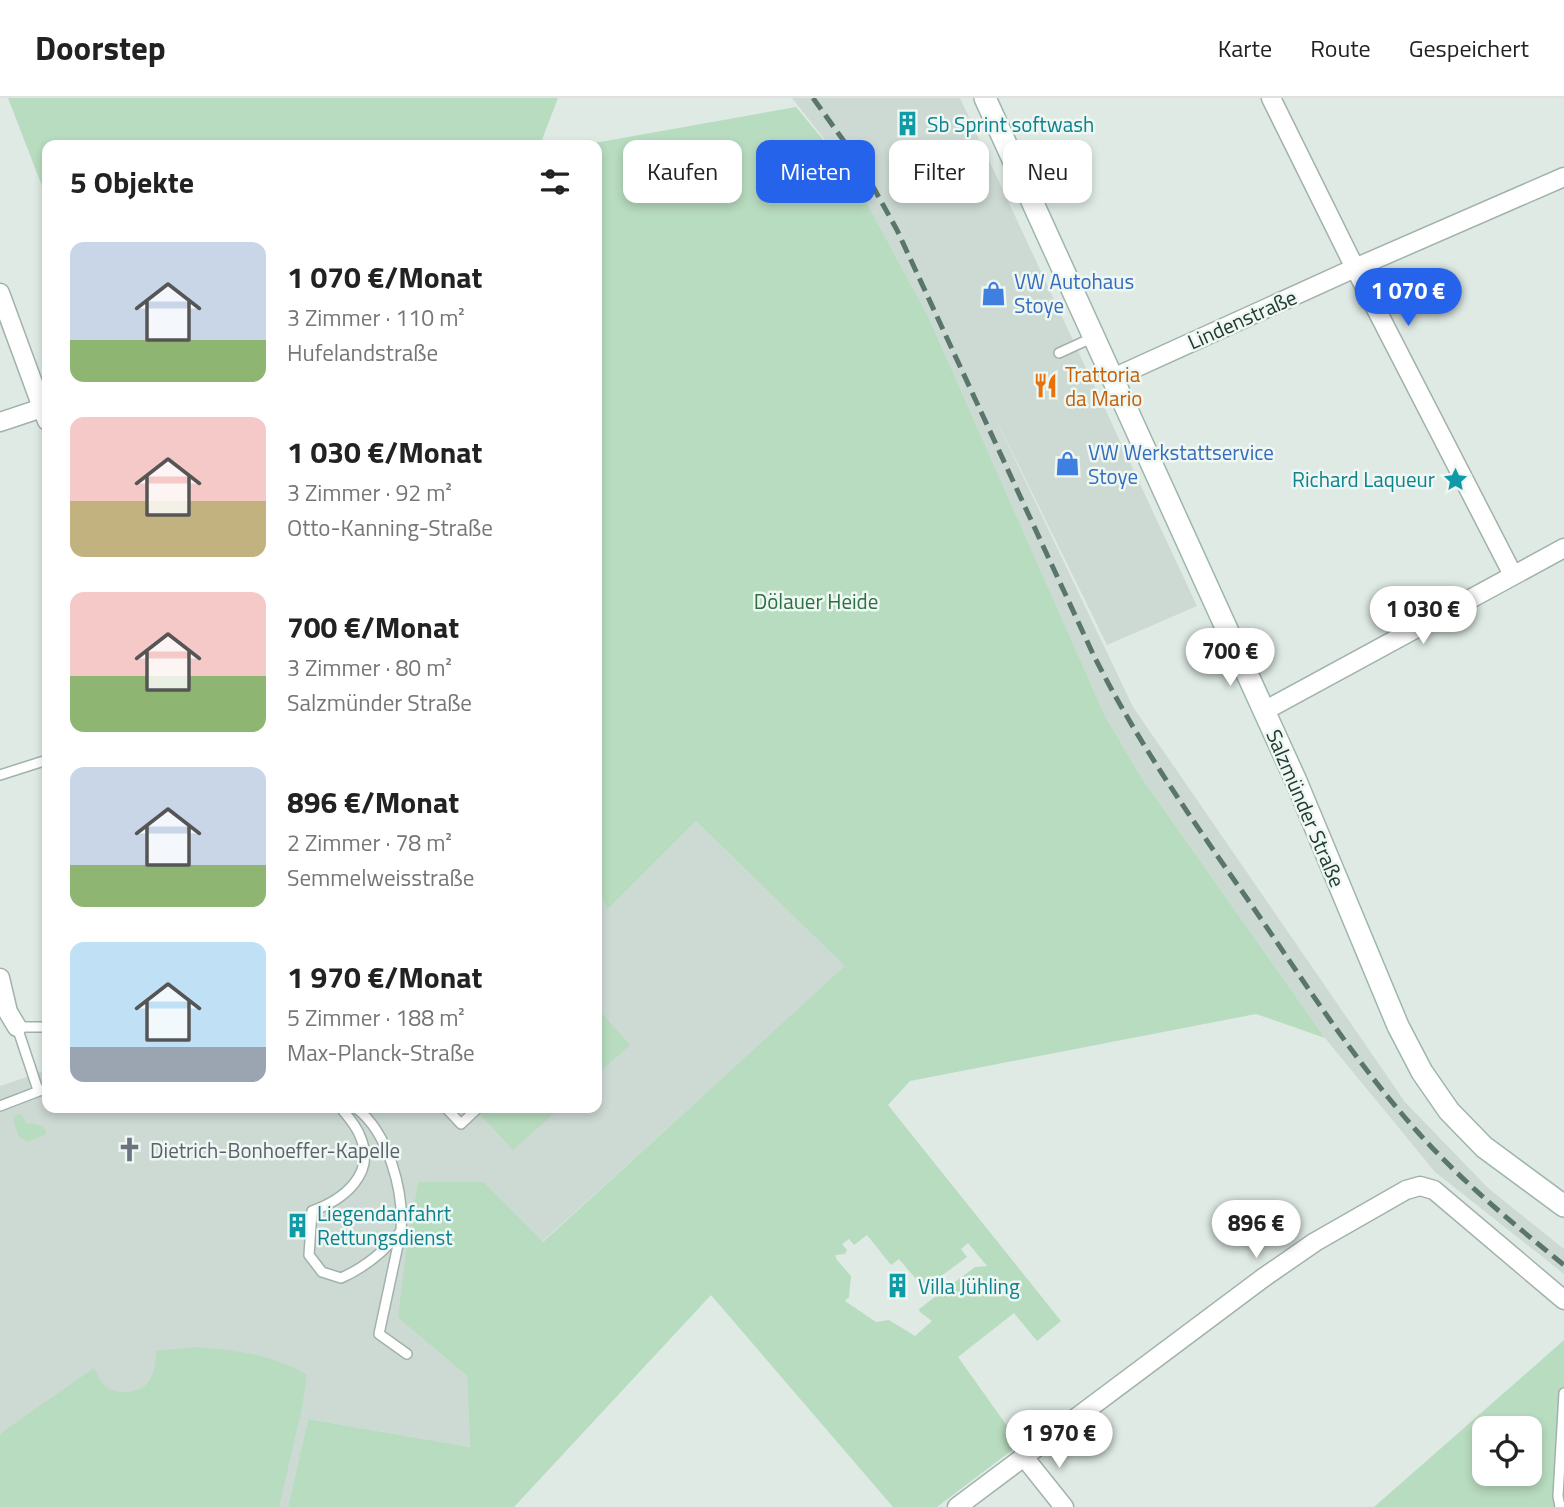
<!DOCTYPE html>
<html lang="de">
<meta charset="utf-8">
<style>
:root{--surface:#fff;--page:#f2f2f2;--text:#222;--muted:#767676;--line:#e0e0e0;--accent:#2563eb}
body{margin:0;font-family:"Titillium Web",sans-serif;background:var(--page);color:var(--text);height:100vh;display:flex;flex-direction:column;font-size:26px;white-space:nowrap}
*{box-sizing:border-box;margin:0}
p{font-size:23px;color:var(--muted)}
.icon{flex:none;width:38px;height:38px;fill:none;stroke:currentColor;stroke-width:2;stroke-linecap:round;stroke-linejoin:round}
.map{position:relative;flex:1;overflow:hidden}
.sheet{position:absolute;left:42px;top:42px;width:560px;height:973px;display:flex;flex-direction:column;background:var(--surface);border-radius:14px;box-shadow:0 4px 10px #0003}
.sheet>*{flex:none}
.guide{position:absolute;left:623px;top:42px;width:665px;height:63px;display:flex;gap:14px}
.fabs{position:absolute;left:1472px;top:1318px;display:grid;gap:14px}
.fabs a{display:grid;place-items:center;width:70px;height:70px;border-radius:14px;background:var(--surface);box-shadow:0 4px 10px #0003;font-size:35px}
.price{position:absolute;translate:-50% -60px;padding:0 16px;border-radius:24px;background:#fff;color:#222;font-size:23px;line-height:46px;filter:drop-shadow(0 2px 4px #0008)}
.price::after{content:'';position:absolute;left:50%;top:42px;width:21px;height:16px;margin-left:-10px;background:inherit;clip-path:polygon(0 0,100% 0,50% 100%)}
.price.current{background:var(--accent);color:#fff}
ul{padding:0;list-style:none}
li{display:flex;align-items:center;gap:21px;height:175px;padding:0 28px}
li span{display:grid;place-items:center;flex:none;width:196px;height:140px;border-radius:14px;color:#555}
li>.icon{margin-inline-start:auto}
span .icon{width:84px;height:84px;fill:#fffc;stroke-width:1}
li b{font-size:30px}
h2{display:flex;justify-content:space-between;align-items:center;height:84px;padding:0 28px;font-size:30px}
.pill{padding:0 24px;border-radius:14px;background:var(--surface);box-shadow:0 4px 10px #0003;font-size:24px;line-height:63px}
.pill.current{background:var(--accent);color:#fff}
header{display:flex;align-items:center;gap:42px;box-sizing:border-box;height:98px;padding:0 35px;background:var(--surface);border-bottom:2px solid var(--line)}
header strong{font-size:33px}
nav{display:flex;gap:38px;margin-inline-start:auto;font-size:24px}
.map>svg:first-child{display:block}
.built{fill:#cddad3}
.green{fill:#b8dcbf;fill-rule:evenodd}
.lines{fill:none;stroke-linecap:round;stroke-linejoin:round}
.lane-casing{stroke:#a2b2ab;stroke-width:12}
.street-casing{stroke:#a2b2ab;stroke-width:21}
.secondary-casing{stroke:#9eb6ac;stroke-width:24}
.lane{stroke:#fff;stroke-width:9}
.street{stroke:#fff;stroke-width:18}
.secondary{stroke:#fff;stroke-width:21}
.rail{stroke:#5a766c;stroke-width:5;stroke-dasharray:14 7;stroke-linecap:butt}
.labels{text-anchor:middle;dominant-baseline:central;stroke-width:5;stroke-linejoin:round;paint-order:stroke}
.culture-label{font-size:21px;fill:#0d838f;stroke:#eff7f3;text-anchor:start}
.shop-label{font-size:21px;fill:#366cbe;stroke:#eff7f3;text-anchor:start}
.street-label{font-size:21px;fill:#203a31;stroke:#eff7f3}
.food-label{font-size:21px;fill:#c56008;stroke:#eff7f3;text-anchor:start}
.park-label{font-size:21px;fill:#2b7041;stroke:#eff7f3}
.worship-label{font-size:21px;fill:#5b616d;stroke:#eff7f3;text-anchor:start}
</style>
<header>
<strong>Doorstep</strong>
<nav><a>Karte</a><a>Route</a><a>Gespeichert</a></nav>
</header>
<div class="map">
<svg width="1564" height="1409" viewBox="0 0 1564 1409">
<rect width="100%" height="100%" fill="#dfeae4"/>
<g class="built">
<polygon points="792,0 960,0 1197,508 1107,547 991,311 1133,609 1405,1004 1488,1090 1564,1151 1564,1176 1435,1074 1325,940 1141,679 1105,618 928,218 850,74"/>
<polygon points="696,723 846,868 542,1144 484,1084 398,1220 467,1278 470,1349 308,1321 288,1409 0,1409 0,988 47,972 47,1010 597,1010 597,778 608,811"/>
</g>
<g class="green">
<polygon points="8,0 558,0 540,47 47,47 47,101"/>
<path d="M796,9l54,65 78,144 177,400 36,61 184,261 -69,-24 -346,67 -22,24 173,216 -24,20 -23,-28 -56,44 62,87 -83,63h-44l-182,-212 -197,212h-226l20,-88 162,28 -3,-71 -69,-58 8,-66 12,-70h66l59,60 302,-276 -149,-145 -89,89 -10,-32v-733h-14zM867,1137l24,30 8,-6 23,27 9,-6 2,2 34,-25 -6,-8 7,-6 19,23 -12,1 -56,42 1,3 12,9 -17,15 -26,-16 -13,2 -31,-21 4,-4 2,-21 -14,-16 -2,-5 10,-1 2,-4 -5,-6 7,-5 5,6z"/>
<polygon points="597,910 630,947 597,976"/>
<polygon points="474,1010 560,1010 513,1052"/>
<polygon points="21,1016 26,1025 39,1027 45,1030 46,1036 28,1044 19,1039 13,1022 15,1017"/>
<path d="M1564,1242v167h-190zM1484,1330h46v46h-46z"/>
<path d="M195,1249c40,3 77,7 112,28l-6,37 -22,95h-279v-72l5,-5 89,-62c3,4 5,11 8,15 5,5 13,9 20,9 27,1 34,-17 34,-41z"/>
</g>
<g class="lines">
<defs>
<g id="lane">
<polyline points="1059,255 1094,239"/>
<polyline points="0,677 47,662"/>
<polyline points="38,992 17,929 47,929"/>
<polyline points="0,1008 47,990"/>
<path d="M341,1010c7,9 15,17 19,28 17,38 -17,64 -48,75l-3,44 13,17 19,6c25,-11 43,-26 60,-47"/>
<path d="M356,1010c33,25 48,84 45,123l-22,103 28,20"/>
<polyline points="446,1010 461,1026 478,1010"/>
<polyline points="1560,1409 1558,1398 1564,1295"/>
</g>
<g id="street">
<polyline points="1271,0 1355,170 1513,477"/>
<polyline points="0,195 47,323"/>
<polyline points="1113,280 1355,170 1564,79"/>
<polyline points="0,324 42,310"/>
<polyline points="1264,613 1564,450"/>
<polyline points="0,880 8,914 17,929"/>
<polyline points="1024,1359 1064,1409"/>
<polyline points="957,1409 1263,1180 1315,1144 1406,1092 1420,1088 1434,1092 1564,1202"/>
</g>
<polyline id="secondary" points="985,0 1296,683 1398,928 1422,974 1449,1013 1484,1049 1564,1108"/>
</defs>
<use href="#lane" class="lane-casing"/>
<use href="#street" class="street-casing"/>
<use href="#secondary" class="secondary-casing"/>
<use href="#lane" class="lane"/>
<use href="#street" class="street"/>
<use href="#secondary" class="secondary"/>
<path class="rail" d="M813,0l48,67 36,65 196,424c43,86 98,164 153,243 54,78 105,160 169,232 45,51 96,93 149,136"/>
</g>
<defs>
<symbol id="building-bare" viewBox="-9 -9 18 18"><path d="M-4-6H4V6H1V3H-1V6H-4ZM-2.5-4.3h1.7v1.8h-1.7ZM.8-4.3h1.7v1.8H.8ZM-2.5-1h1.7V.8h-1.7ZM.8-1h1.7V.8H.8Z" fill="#0f9aa8" stroke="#eff7f3" stroke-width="2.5" paint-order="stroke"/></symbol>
<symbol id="shop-bare" viewBox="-9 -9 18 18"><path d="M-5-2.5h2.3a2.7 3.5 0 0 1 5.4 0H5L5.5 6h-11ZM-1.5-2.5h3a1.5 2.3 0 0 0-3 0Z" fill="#3f7fe0" stroke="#eff7f3" stroke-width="2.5" paint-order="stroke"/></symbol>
<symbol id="restaurant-bare" viewBox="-9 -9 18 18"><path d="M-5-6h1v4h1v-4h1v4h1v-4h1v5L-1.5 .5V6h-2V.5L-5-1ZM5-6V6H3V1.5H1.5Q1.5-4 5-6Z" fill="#e8710a" stroke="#eff7f3" stroke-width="2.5" paint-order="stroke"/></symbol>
<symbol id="sight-bare" viewBox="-9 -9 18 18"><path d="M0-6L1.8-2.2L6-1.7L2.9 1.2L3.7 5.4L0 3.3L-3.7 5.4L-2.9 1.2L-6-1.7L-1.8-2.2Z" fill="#0f9aa8" stroke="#eff7f3" stroke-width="2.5" paint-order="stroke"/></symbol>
<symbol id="church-bare" viewBox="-9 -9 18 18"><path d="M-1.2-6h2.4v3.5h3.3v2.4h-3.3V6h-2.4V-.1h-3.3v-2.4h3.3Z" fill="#6b7280" stroke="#eff7f3" stroke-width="2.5" paint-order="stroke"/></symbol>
</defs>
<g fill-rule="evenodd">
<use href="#building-bare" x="890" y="8" width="35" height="35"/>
<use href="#shop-bare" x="976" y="178" width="35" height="35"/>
<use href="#restaurant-bare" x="1028" y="270" width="35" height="35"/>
<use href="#shop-bare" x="1050" y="348" width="35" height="35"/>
<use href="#sight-bare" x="1438" y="364" width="35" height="35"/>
<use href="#church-bare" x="112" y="1034" width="35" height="35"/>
<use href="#building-bare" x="280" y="1110" width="35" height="35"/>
<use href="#building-bare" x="880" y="1170" width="35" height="35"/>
</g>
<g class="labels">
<g class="culture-label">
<text x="927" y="26">Sb Sprint softwash</text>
<text x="1435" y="381" text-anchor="end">Richard Laqueur</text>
<text x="317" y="1115">Liegendanfahrt<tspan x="317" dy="24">Rettungsdienst</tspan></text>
<text x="918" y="1188">Villa Jühling</text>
</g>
<g class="shop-label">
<text x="1014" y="183">VW Autohaus<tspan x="1014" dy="24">Stoye</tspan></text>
<text x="1088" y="354">VW Werkstattservice<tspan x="1088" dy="24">Stoye</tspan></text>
</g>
<g class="street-label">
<text transform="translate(1242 221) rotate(-24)">Lindenstraße</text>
<text transform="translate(1306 710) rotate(67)">Salzmünder Straße</text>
</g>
<g class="food-label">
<text x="1065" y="276">Trattoria<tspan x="1065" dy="24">da Mario</tspan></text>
</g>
<g class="park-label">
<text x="816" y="503">Dölauer Heide</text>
</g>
<g class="worship-label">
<text x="150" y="1052">Dietrich-Bonhoeffer-Kapelle</text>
</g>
</g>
</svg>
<div class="fabs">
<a><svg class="icon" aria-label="locate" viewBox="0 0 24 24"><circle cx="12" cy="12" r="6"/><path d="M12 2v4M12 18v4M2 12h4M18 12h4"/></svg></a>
</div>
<b class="price current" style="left:1408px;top:230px">1 070 €</b>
<b class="price" style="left:1423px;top:548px">1 030 €</b>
<b class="price" style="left:1230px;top:590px">700 €</b>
<b class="price" style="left:1256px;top:1162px">896 €</b>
<b class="price" style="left:1059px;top:1372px">1 970 €</b>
<div class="guide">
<a class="pill">Kaufen</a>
<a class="pill current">Mieten</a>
<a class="pill">Filter</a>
<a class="pill">Neu</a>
</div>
<section class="sheet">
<h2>5 Objekte<svg class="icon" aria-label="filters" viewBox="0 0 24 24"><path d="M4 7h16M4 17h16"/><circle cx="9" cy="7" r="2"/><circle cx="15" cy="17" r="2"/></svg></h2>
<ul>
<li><span style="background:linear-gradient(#c9d6e8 70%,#8fb573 0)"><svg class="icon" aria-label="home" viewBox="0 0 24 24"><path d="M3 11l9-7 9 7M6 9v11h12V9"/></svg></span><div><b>1 070 €/Monat</b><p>3 Zimmer · 110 m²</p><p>Hufelandstraße</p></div></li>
<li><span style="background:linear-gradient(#f6c9c9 60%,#c2b280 0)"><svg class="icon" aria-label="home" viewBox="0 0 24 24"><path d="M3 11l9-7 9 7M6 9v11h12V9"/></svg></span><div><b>1 030 €/Monat</b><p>3 Zimmer · 92 m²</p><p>Otto-Kanning-Straße</p></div></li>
<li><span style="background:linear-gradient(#f6c9c9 60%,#8fb573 0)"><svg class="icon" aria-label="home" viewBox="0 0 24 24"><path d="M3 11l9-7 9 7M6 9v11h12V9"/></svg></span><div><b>700 €/Monat</b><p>3 Zimmer · 80 m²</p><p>Salzmünder Straße</p></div></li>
<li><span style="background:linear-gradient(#c9d6e8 70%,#8fb573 0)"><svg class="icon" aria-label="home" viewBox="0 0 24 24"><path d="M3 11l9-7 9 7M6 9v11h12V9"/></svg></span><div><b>896 €/Monat</b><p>2 Zimmer · 78 m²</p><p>Semmelweisstraße</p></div></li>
<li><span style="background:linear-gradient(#bfe0f5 75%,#9aa5b1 0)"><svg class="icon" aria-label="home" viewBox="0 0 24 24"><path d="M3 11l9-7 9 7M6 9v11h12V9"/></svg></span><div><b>1 970 €/Monat</b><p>5 Zimmer · 188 m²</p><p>Max-Planck-Straße</p></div></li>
</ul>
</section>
</div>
